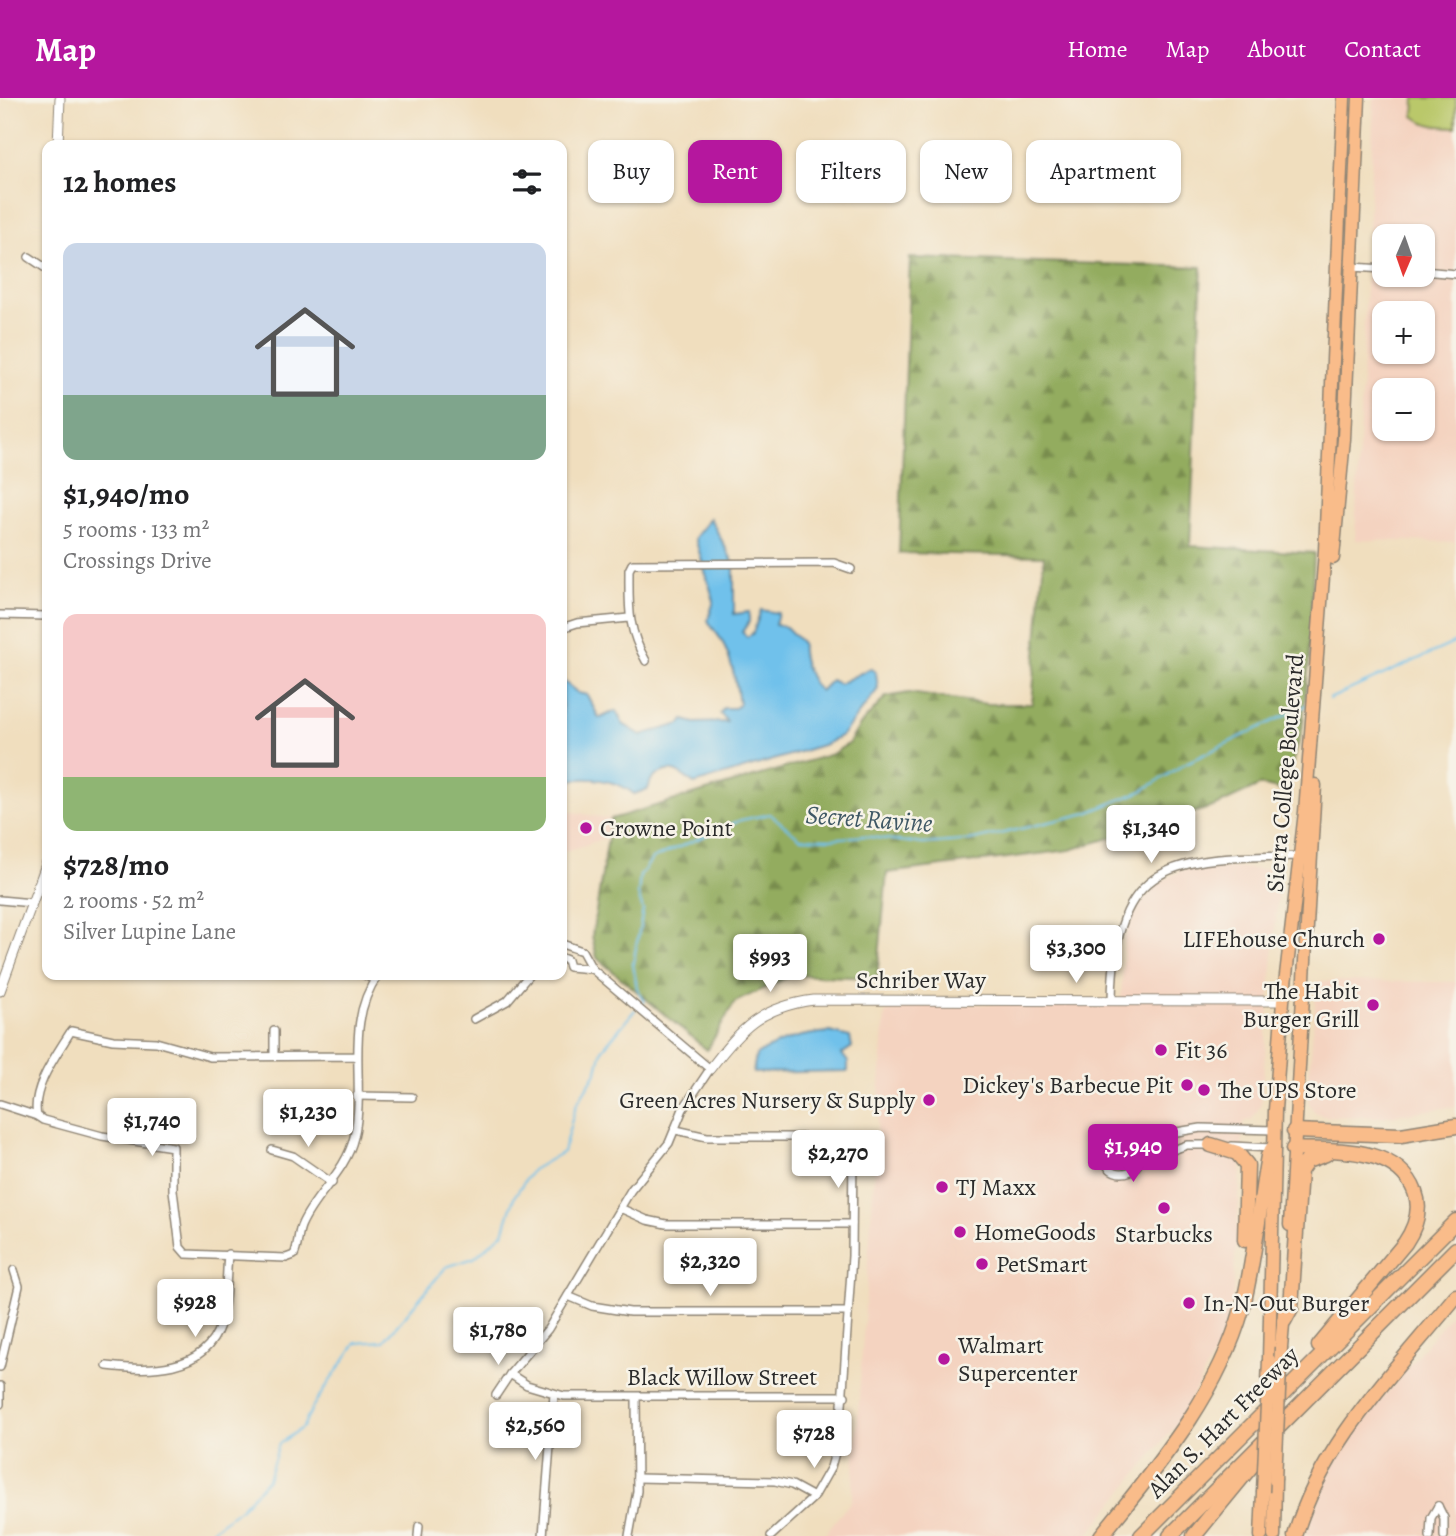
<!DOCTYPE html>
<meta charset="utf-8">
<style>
:root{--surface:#fff;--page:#f6f6f6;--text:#202124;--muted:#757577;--accent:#b5179e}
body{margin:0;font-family:Alegreya,serif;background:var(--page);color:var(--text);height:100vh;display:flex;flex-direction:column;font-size:26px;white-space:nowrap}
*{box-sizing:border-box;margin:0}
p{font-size:23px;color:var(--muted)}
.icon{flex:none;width:38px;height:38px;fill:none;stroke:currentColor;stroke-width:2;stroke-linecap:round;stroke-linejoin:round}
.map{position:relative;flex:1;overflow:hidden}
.details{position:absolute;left:42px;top:42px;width:525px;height:840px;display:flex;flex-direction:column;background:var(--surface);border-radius:14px;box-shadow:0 2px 5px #0004}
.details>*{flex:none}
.top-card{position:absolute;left:588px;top:42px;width:665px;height:63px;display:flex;gap:14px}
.needle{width:46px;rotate:182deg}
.controls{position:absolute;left:1372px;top:126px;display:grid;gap:14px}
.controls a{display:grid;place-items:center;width:63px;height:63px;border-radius:14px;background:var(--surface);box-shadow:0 2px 5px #0004;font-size:35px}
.price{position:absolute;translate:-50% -60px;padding:0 16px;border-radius:7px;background:#fff;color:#222;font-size:23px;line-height:46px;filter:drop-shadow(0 2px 4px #0008)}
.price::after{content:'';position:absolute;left:50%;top:42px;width:21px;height:16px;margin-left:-10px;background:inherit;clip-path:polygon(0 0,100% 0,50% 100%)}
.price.active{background:var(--accent);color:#fff}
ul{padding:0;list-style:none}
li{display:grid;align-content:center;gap:14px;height:371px;padding:0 21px}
li span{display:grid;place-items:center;height:217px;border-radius:14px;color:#555}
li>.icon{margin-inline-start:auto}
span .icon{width:126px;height:126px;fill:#fffc;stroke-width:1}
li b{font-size:30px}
h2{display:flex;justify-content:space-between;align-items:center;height:84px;padding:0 21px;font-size:30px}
.pill{padding:0 24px;border-radius:14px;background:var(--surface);box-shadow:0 2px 5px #0004;font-size:24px;line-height:63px}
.pill.active{background:var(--accent);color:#fff}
header{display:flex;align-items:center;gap:42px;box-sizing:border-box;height:98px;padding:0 35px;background:var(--accent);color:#fff}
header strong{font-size:33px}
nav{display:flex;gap:38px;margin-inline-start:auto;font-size:24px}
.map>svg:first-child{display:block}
.built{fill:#f4d3c0;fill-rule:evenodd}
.forest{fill:url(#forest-firs);stroke:#5f6c44;stroke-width:2}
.pitch{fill:#bac86a;stroke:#727a4a;stroke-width:2}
.water{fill:#6fc1eb;stroke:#4d768b;stroke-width:2}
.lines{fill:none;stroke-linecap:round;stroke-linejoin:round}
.stream{stroke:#6fc1eb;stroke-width:2}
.minor-casing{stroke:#8e8474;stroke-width:10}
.tertiary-casing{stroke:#8e8474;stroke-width:11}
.primary-casing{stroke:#8e8474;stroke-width:15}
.motorway-casing{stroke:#8e8474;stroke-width:17}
.minor{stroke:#fff;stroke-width:7}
.tertiary{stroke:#fff;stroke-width:9}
.primary{stroke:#f9bc8a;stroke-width:12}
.motorway{stroke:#f9bc8a;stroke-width:14}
.primary-bridge-casing{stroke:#8e8474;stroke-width:15;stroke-linecap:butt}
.primary-bridge{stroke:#f9bc8a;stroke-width:12}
.poi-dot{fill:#b5179e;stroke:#f7f3e8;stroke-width:2.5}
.labels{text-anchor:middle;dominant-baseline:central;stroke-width:5;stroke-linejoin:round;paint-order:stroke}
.street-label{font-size:24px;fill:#2b2b2b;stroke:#f7f3e8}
.poi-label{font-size:24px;fill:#2b2b2b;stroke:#f7f3e8;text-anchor:start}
.water-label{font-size:26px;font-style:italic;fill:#3f5865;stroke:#f7f3e8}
</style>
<header>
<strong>Map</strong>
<nav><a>Home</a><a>Map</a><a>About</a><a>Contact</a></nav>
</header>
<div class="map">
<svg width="1456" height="1438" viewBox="0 0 1456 1438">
<defs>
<pattern id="forest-firs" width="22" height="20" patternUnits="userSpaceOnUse" patternTransform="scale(1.75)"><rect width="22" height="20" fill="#93ac5e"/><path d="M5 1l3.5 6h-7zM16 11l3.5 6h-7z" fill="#788c4e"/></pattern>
</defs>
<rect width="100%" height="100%" fill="#f7f3e8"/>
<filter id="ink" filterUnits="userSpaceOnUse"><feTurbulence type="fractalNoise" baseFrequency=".0143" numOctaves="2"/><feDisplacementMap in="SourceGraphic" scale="14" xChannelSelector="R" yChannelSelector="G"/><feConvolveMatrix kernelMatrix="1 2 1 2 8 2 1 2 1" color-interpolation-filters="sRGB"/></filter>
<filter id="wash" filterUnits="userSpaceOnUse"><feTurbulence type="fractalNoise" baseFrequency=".00686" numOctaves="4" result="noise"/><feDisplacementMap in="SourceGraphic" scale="28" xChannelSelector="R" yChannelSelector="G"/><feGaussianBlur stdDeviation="1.57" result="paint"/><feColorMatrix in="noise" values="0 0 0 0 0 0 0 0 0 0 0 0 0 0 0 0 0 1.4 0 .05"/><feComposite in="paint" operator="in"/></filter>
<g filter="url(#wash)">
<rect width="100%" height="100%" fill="#f0debe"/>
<g class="built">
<path d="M1374,0h82v444l-101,-2zM1384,138h39v39h-39zM1384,215h39v39h-39zM1384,292h39v39h-39z"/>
<polygon points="562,712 611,721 608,739 562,755"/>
<polygon points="1246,770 1275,772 1279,780 1261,1007 1252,1021 1244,1024 1232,1205 1219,1247 1180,1322 1087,1438 823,1438 852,1402 885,915 901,907 1121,905 1124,840 1138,808 1160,784 1184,771"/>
<polygon points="1317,883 1456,884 1456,1008 1382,1019 1323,1018 1314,1013 1309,1005 1308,992"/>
<polygon points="1456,1210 1456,1438 1305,1438 1330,1372 1372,1313"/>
</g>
<polygon class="forest" points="910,160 1202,169 1190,448 1314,455 1309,564 1302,632 1285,693 1261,687 1216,708 1070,752 887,775 877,880 792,877 735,904 707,952 597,860 592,838 611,721 832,656 849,645 860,627 886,599 909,595 987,606 1032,606 1044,458 899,455"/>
<path class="pitch" d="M1415,0h41v29c-15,0 -30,-1 -42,-11z"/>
<g class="water">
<path d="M710,420l24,46v50l15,-2v10l-7,10 5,5 6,-4 8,-23 17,3 -3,12 11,2 16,16c-2,14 7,38 18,48l11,-11 8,4 32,-16 5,5 2,16 -36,46 -16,9 -132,40c-17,-14 -25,-20 -43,-4l-3,9 -14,5c-16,-14 -46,-18 -67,-13l-5,-9v-92l16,13 9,2 12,23 17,-7 7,13 18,11 40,-11 3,-4 11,3 32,-1 -7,-9 4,-5h11l4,-3c-2,-21 -7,-43 -16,-62 -4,-8 -11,-14 -15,-23l6,-19 -19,-63z"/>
<path d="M830,934l20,5 2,10 -10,7 6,8v9l-95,2 3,-18c25,-15 46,-21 74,-23z"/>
</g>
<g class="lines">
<g class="stream">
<polyline points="1329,601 1456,544"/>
<polyline points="640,908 644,904 637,890 633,866 643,812 638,796 640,778 652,761 741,722 770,716 800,740 830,741 863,738 923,746 974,742 1087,715 1142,693 1186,665 1307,607"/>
<polyline points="209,1438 212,1432 241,1410 268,1381 279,1346 303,1329 313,1308 356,1245 384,1243 446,1169 474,1160 503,1135 514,1099 532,1072 563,1054 576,1007 597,973 602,952 635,912"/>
</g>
</g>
</g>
<g filter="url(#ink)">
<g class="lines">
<defs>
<g id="minor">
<polyline points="29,159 47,171"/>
<polyline points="1352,169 1384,171"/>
<polyline points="1423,173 1456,176"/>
<polyline points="0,517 47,518"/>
<polyline points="562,530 577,525 629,520"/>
<path d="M646,563c-19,-33 -17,-54 -17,-91l3,-6 202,-1 17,6"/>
<polyline points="0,802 32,805"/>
<polyline points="562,846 582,853 592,871 710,971 683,1011 669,1045 631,1092 548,1231 510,1276 527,1287 564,1298 845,1298"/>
<polyline points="562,860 567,862 569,869 592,871"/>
<polyline points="365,877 375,882"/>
<path d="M1112,902c2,-145 66,-142 188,-144"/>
<polyline points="474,921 507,903 529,877"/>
<polyline points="274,958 274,933"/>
<path d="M357,958l-147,1 -54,-15 -43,-2 -42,-9c-14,23 -40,57 -34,85l6,4 59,16 71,11v43l7,57 6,7 100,4 8,-3c5,-10 3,-21 8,-31 14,-31 44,-52 52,-87 13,-55 -11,-112 24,-162"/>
<polyline points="357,998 412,999"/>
<polyline points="0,1006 37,1018"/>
<polyline points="676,1032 707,1039 846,1039 853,1048 852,1158 840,1337 831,1369 814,1399 771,1438"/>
<circle cx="1122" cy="1056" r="19"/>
<polyline points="1134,1041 1201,1030 1274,1032"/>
<polyline points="1232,1048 1272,1050"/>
<polyline points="272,1052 293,1058 332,1085"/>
<polyline points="1139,1064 1187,1047 1213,1047"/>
<polyline points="620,1110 647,1122 666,1126 852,1126"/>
<polyline points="568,1198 592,1208 630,1214 846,1214"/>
<path d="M107,1268c40,5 97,7 113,-41 7,-22 6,-48 8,-71"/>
<polyline points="0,1269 19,1188 14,1172"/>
<polyline points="0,1288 0,1306"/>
<polyline points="496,1297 510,1276"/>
<polyline points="637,1380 775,1383 792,1387 814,1399"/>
<polyline points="1438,1408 1444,1420 1444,1438"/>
<polyline points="418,1438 419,1428"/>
<polyline points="543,1438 554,1296"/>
<polyline points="629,1438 637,1393 636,1299"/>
<polyline points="1430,1438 1431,1420 1438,1408"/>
</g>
<g id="tertiary">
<polyline points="58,47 60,0"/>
<polyline points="0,893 47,764"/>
<path d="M710,971c31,-41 51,-62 104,-69l469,1"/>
</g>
<g id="primary">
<polyline points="1333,460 1344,341 1359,0"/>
<polyline points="1290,1127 1315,687"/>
<polyline points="1281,1249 1284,1215"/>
<polyline points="1269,1262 1275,1012 1283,903 1305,714 1325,453 1344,0"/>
<polyline points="1261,1438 1263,1394"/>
<polyline points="1274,1438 1275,1382"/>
</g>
<g id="motorway">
<polyline points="1294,1033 1401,1037 1456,1028"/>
<polyline points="1211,1047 1237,1055 1247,1067 1245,1142"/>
<path d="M1293,1051c40,2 104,-4 122,43 7,18 0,36 -10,51l-86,103"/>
<polyline points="1284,1223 1291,1210 1300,1073 1307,1063 1326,1056"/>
<path d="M1101,1438c56,-70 116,-139 141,-227 13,-49 17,-103 26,-153l5,-8"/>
<polyline points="1141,1438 1456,1123"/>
<polyline points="1170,1438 1456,1151"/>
<polyline points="1194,1438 1262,1355"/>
<path d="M1295,1438c27,-94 101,-166 161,-240"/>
</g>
</defs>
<use href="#minor" class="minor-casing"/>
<use href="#tertiary" class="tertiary-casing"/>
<use href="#primary" class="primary-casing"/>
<use href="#motorway" class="motorway-casing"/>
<use href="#minor" class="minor"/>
<use href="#tertiary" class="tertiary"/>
<use href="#primary" class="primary"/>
<use href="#motorway" class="motorway"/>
<defs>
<g id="primary-bridge">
<polyline points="1275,1382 1281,1249"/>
<polyline points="1263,1394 1269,1262"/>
</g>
</defs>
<use href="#primary-bridge" class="primary-bridge-casing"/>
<use href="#primary-bridge" class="primary-bridge"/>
</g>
</g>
<g class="poi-dot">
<circle cx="586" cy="730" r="7"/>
<circle cx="1379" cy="841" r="7"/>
<circle cx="1373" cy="907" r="7"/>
<circle cx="1161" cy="952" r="7"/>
<circle cx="1187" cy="987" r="7"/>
<circle cx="1204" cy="992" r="7"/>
<circle cx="929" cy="1002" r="7"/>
<circle cx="942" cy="1089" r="7"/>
<circle cx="1164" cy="1110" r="7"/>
<circle cx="960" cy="1134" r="7"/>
<circle cx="982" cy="1166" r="7"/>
<circle cx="1189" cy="1205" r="7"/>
<circle cx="944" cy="1261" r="7"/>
</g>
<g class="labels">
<g class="street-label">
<text transform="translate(1285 675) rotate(-85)">Sierra College Boulevard</text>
<text x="921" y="882">Schriber Way</text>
<text x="722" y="1279">Black Willow Street</text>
<text transform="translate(1223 1324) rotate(-45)">Alan S. Hart Freeway</text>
</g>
<g class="poi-label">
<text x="600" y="730">Crowne Point</text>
<text x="1365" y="841" text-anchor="end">LIFEhouse Church</text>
<text x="1359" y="893" text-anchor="end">The Habit<tspan x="1359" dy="28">Burger Grill</tspan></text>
<text x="1175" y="952">Fit 36</text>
<text x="1173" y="987" text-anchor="end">Dickey's Barbecue Pit</text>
<text x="1218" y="992">The UPS Store</text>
<text x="915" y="1002" text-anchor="end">Green Acres Nursery &amp; Supply</text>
<text x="956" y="1089">TJ Maxx</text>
<text x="974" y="1134">HomeGoods</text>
<text x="1164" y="1136" text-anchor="middle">Starbucks</text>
<text x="996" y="1166">PetSmart</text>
<text x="1203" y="1205">In-N-Out Burger</text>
<text x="958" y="1247">Walmart<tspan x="958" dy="28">Supercenter</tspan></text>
</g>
<g class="water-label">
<text transform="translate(869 721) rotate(4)">Secret Ravine</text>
</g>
</g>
</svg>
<div class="controls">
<a><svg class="needle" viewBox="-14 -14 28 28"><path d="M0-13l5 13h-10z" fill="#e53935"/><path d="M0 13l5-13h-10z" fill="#757577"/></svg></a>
<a>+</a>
<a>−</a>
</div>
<b class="price" style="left:1151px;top:767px">$1,340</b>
<b class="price" style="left:1076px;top:887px">$3,300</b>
<b class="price" style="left:770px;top:896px">$993</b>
<b class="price" style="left:308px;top:1051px">$1,230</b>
<b class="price" style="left:152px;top:1060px">$1,740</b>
<b class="price active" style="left:1133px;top:1086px">$1,940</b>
<b class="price" style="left:838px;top:1092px">$2,270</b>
<b class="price" style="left:710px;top:1200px">$2,320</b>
<b class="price" style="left:195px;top:1241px">$928</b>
<b class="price" style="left:498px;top:1269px">$1,780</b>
<b class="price" style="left:535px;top:1364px">$2,560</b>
<b class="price" style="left:814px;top:1372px">$728</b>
<div class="top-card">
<a class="pill">Buy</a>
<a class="pill active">Rent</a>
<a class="pill">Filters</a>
<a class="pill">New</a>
<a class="pill">Apartment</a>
</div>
<section class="details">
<h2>12 homes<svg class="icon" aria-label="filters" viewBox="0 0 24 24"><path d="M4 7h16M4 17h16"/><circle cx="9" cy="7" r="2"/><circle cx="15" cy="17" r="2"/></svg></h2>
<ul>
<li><span style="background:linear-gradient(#c9d6e8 70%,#7fa58c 0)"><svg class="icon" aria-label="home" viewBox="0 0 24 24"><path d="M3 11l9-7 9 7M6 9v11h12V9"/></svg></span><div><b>$1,940/mo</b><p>5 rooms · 133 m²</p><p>Crossings Drive</p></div></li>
<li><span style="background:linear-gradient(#f6c9c9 75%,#8fb573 0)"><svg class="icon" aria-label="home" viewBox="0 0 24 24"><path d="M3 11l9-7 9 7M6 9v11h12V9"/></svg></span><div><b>$728/mo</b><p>2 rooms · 52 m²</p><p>Silver Lupine Lane</p></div></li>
</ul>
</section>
</div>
